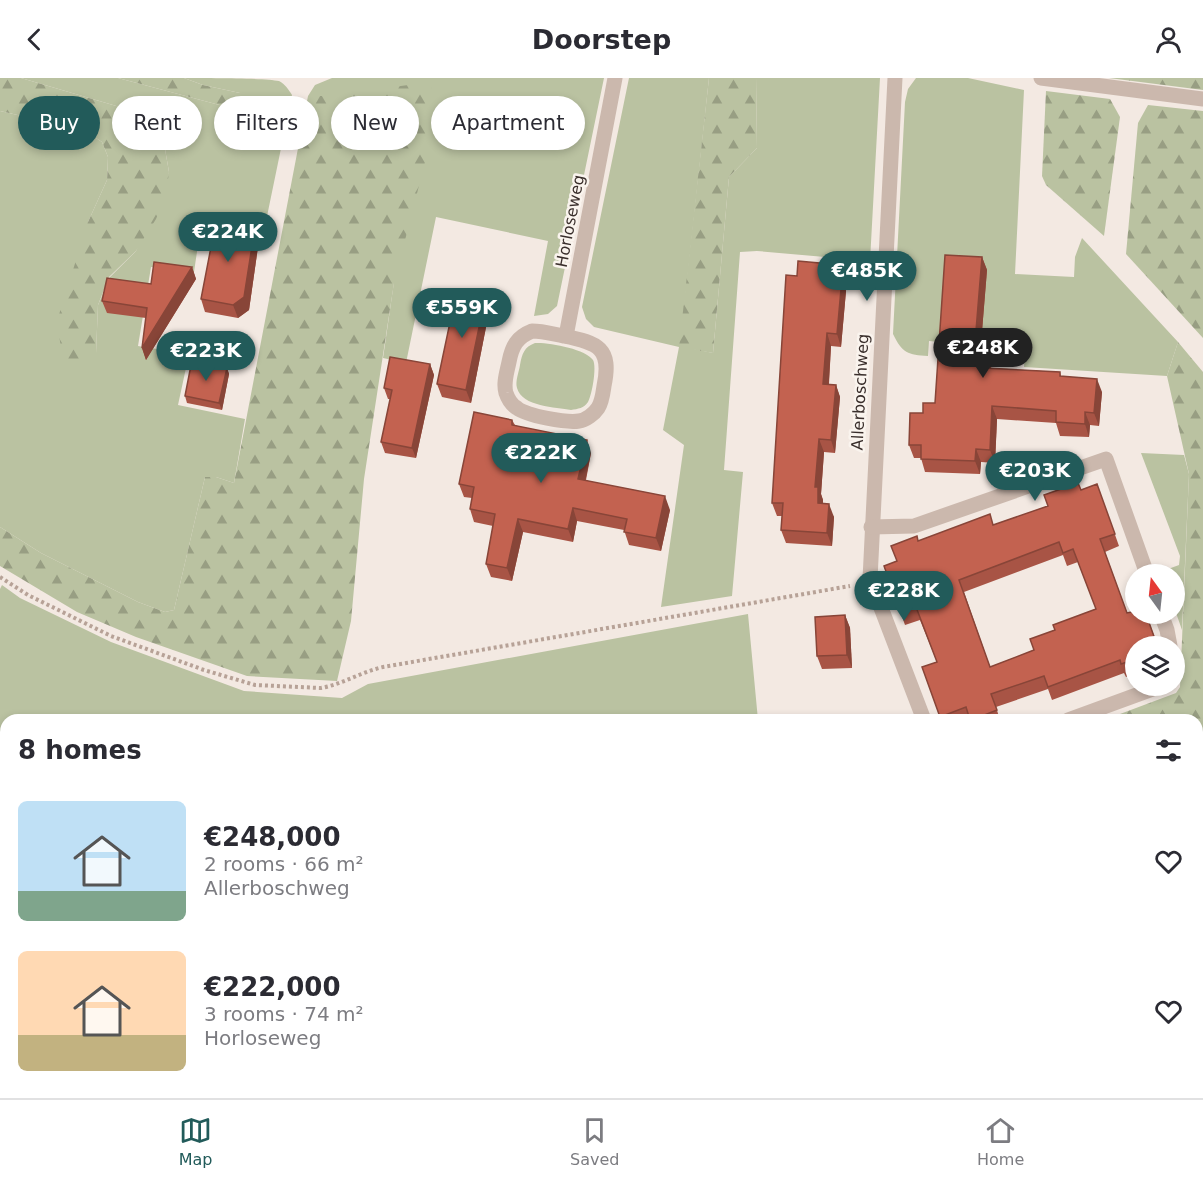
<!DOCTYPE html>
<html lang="en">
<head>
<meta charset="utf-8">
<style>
	body { margin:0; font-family:"DejaVu Sans",sans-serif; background:#f2f2f3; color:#2b2b33; height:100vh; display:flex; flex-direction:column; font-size:22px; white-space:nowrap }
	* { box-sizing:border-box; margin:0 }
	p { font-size:20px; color:#7c7c81 }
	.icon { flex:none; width:33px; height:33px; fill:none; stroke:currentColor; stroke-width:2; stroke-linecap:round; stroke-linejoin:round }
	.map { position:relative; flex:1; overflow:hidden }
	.details { position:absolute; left:0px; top:636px; width:1203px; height:384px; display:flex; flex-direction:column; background:#fff; border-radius:18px 18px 0 0; box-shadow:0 3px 9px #0003 }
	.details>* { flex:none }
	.hud { position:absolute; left:18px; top:18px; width:600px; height:54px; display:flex; gap:12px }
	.needle { width:39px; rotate:345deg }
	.controls { position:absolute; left:1125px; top:486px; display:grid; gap:12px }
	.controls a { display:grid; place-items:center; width:60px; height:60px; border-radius:50%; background:#fff; box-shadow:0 3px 9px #0003; font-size:30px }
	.price { position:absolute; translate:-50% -51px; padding:0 14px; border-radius:21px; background:#225b5a; color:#fff; font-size:20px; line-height:39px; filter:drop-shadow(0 2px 3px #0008) }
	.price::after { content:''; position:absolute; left:50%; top:36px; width:18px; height:14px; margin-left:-9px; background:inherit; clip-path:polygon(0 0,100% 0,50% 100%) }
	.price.selected { background:#222; color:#fff }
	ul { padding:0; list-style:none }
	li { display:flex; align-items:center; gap:18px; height:150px; padding:0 18px }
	li span { display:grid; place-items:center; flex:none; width:168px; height:120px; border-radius:9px; color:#555 }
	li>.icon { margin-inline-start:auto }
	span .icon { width:72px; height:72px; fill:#fffc; stroke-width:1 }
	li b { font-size:26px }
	h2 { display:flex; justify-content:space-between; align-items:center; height:72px; padding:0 18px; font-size:26px }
	.chip { padding:0 21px; border-radius:27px; background:#fff; box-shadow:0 3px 9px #0003; font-size:21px; line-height:54px }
	.chip.selected { background:#225b5a; color:#fff }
	header { display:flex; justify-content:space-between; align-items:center; height:78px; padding:0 18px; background:#fff; font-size:27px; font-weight:600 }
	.tab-bar { display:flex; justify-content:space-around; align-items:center; height:84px; border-top:2px solid #e1e1e2; background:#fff; font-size:16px; color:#7c7c81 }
	.tab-bar a { display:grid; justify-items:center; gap:3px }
	.tab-bar .selected { color:#225b5a }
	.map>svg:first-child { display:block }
	.grass { fill:#bac2a1 }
	.forest { fill:url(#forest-firs) }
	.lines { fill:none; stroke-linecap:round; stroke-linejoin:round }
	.path { stroke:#b7a297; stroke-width:4; stroke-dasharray:3 3; stroke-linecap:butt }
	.minor { stroke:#cbb8ad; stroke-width:15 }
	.wall { fill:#a85445; fill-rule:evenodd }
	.shaded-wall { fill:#884538 }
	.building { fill:#c36250; stroke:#884538; stroke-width:1.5; fill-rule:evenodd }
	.labels { text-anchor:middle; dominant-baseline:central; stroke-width:5; stroke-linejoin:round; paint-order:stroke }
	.street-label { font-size:16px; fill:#3a2f2c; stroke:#faf4ee }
</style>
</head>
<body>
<header><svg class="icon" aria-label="back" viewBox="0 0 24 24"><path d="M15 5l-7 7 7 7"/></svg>Doorstep<svg class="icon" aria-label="person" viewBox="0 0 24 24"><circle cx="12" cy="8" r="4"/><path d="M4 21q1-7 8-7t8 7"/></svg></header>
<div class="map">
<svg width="1203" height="1020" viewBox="0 0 1203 1020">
	<defs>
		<pattern id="forest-firs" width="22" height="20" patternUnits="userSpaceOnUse" patternTransform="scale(1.5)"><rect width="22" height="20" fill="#bac2a1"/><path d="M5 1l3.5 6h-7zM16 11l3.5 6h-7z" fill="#989e83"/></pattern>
	</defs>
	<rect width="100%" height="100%" fill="#f3e9e2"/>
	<g class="grass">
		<path d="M21,0H118L227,29L240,15L203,7L184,0C203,0 264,0 279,3C285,6 289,12 292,17L265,148L202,140L194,194L151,189L138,268L189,276L178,327L245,341L234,405L216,399H205L174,532L165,534L138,524L41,475L0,449V33L84,52L102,64L108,79L107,102L88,144L96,275L98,227L110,199L136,173L169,94L165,71L154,46L130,32Z"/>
		<polygon points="332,0 604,0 557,228 548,236 534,238 548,163 436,139 406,285 383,280 394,204 325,18 308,18 315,7"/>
		<polygon points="629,0 709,0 680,268 713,275 729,99 757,70 756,0 880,0 870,183 757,173 740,174 724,392 743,394 732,518 661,529 684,367 663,352 679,269 594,249 586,241 582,229"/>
		<path d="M916,0H968L1024,12L1015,196L1074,199L1075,179L1082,160L1178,264L1167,298L1024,289L1025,272L929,263L928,278C908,277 902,275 893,256L905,24L908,11Z"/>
		<path d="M535,265C548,264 586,271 593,282C597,289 592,317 588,324C584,330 578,331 571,332C556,329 522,329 517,310C515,303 519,294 520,287C522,276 524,269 535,265Z"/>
		<polygon points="1141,375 1184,377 1189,396 1182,552 1175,532 1174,496 1161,496 1160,494 1179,487 1180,478"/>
		<polygon points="2,507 20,520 111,564 244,613 342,620 368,606 748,536 758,642 6,642 6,1014 351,1014 350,1020 0,1020 0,511"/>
		<polygon points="569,1014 1105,1014 1108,1020 560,1020"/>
		<polygon points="1107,1014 1187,1014 1186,1020 1110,1020"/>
	</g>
	<g class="forest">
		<path d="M0,0H21L130,32L154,46L165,71L169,94L166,117L156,141L136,173L109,199L98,227L96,275C86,282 79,285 67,283L61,270L57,243L88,144L107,102L108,79L102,64L84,52L0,33Z"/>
		<polygon points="118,0 184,0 203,7 240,15 242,22 227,29"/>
		<polygon points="709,0 756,0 757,70 729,99 713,275 679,269"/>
		<polygon points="1109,0 1203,0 1203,12"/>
		<polygon points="431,4 432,57 394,205 364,401 351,543 337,603 247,598 136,559 77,534 0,488 0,449 41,475 138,524 165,534 174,532 205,399 216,399 234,405 308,18 325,18"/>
		<polygon points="1046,13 1110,21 1120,39 1104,158 1046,107 1042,98"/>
		<polygon points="1148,27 1203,33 1203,260 1126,176 1138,45"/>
		<polygon points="1178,264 1203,294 1203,881 1197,879 1197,642 1104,642 1176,615 1180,609 1189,396 1167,298"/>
	</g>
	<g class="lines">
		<path class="path" d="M0,499L28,517L111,558L204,592L255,607L321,610C343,606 361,594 383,589L850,508"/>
		<g class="minor">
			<polyline points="895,0 870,501 924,642"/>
			<polyline points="1041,0 1203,21"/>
			<path d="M532,253C543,253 553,256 564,258C598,265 612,270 604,308C603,315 602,324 598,330C594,336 586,342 579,343C567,345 527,338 517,330C512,327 508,321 506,315C503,305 507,294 509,284C512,268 517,259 532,253Z"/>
			<polyline points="566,258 615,0"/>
			<polyline points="871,449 914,448 1106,381 1147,496"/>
			<polyline points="1161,536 1167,552 1170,568"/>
			<polyline points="1068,642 1161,608"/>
		</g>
	</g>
	<g class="wall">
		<polygon points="255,149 259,162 249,232 238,240 205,234 201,221"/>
		<polygon points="982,179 987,192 981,265 987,266 992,279 991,290 1060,294 1061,298 1102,314 1099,348 1090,347 1089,359 1060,358 1056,345 997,341 995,385 981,384 980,396 925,394 921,380 914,380 909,367 923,335 935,325"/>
		<polygon points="830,186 835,200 842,200 846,213 841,269 831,268 829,306 836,307 840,319 835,375 824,374 821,416 823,422 823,425 834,439 832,468 786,465 781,452 782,438 777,438 772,425 797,198"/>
		<polygon points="192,189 196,201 146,282 142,270 146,240 107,235 102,223 151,206"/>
		<polygon points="490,229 471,325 442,319 437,306"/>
		<polygon points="430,286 434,297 416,380 385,375 381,364 390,321 388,321 384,310"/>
		<polygon points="227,290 229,296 222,332 187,325 185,318"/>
		<polygon points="512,342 515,347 591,375 586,402 670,432 661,473 629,467 624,452 577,443 573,464 523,454 512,503 491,499 486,486 493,448 474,444 470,431 472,420 464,419 459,406"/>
		<path d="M1097,406L1119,468L1105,474L1127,535L1146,536L1158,568H1136V595L1126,599L1124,595L1052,622L1048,611L996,629L1000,642H941L922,589L937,584L920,542L905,547L884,488L897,483L918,463L993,447L1048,428L1081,412ZM1063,477L1067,488L1078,484L1096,531L1034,572L990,589L964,514Z"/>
		<polygon points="845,537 850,550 852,590 822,591 817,578"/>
		<polygon points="373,1014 439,1014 438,1020 375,1020"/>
	</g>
	<g class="shaded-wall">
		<polygon points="255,149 259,162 249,232 238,240 233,227"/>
		<polygon points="982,179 987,192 980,278 975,265"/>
		<polygon points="830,186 835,199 834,213 829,200"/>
		<polygon points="192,189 196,201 146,282 142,270"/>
		<polygon points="842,200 846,213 841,269 837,256"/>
		<polygon points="486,216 490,229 471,325 466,312"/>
		<polygon points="827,255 831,268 828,318 823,306"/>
		<polygon points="987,266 992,279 990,303 985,290"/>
		<polygon points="430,286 434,297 416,380 412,370"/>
		<polygon points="227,290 229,296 222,332 219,325"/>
		<polygon points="1097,301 1102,314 1099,348 1094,335"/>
		<polygon points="836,307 840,319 835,375 831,362"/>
		<polygon points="992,328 997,341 995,385 990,372"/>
		<polygon points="1085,334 1090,347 1089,359 1085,346"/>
		<polygon points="819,361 824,374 821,416 823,422 822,438 818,425 815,409"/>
		<polygon points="587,362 591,375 583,414 578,401"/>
		<polygon points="976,371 981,384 980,396 975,383"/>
		<polygon points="665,418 670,432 661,473 656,460"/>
		<polygon points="829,426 834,439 832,468 827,455"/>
		<polygon points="573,430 577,443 573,464 568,451"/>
		<polygon points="518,441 523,454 512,503 507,490"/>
		<polygon points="845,537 850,550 852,590 847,577"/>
		<polygon points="431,1014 439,1014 438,1020 430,1020"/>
	</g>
	<g class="building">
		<polygon points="216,143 255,149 244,219 233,227 201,221"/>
		<polygon points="945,177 982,179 975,265 987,266 985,290 1060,294 1060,298 1097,301 1094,335 1085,334 1085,346 1056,344 1056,333 992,328 990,372 976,371 975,383 921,381 921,367 909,367 910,335 923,335 923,325 935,325"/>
		<polygon points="798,183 830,186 829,200 842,200 837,256 827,255 823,306 836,307 831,362 819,361 815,409 818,409 818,425 829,426 827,455 781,452 783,425 772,425 786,197 797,198"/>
		<polygon points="154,184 192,189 142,270 147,230 102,223 107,200 151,206"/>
		<polygon points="457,211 486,216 466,312 437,306"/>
		<polygon points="390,279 430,286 412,370 381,364 392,312 384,310"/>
		<polygon points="192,282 227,290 219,325 185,318"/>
		<polygon points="474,334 512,342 512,347 587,362 578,401 665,418 656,460 624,454 627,441 573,430 568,451 518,441 507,490 486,486 495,436 470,431 474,409 459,406"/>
		<path d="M1078,405L1081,412L1097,406L1115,456L1100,461L1127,535L1136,533V536H1146L1157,567L1142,566L1143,568H1136V581L1121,586L1120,582L1048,609L1044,598L991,616L997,632L972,642H970L966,629L940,639L922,589L937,584L916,529L901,535L884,488L897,483L891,468L917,458L918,463L990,436L993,447L1048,428L1044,417ZM1059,464L1063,475L1073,471L1096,531L1053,547L1055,552L1030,561L1034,572L990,589L959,502Z"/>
		<polygon points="845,537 847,577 817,578 815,539"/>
		<polygon points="385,1014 431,1014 430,1020 408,1020"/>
	</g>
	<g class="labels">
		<g class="street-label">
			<text transform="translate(570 143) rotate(-79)">Horloseweg</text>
			<text transform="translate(860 314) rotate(-87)">Allerboschweg</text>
		</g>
	</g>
</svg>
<div class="controls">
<a><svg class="needle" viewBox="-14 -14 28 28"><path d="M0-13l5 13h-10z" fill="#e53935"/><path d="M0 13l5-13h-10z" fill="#7c7c81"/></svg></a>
<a><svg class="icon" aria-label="layers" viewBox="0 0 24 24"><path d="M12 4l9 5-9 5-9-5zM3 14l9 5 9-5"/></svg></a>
</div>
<b class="price" style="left:228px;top:185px">€224K</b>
<b class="price" style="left:867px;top:224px">€485K</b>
<b class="price" style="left:462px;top:261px">€559K</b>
<b class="price selected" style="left:983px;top:301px">€248K</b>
<b class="price" style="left:206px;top:304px">€223K</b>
<b class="price" style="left:541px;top:406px">€222K</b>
<b class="price" style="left:1035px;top:424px">€203K</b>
<b class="price" style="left:904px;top:544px">€228K</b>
<div class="hud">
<a class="chip selected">Buy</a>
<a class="chip">Rent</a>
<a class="chip">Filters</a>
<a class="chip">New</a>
<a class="chip">Apartment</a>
</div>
<section class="details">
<h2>8 homes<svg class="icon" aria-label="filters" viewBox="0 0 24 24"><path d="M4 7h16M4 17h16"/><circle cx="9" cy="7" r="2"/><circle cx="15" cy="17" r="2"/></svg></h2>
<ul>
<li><span style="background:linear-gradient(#bfe0f5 75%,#7fa58c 0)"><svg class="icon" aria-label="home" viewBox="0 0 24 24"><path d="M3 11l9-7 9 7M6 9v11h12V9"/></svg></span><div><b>€248,000</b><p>2 rooms · 66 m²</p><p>Allerboschweg</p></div><svg class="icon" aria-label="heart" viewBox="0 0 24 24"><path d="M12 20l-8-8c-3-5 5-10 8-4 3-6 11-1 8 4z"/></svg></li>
<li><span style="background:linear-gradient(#ffd9b3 70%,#c2b280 0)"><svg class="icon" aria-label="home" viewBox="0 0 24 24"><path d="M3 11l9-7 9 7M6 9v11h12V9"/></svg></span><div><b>€222,000</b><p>3 rooms · 74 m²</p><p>Horloseweg</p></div><svg class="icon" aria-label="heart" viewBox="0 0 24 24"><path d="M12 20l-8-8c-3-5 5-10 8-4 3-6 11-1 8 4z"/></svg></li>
</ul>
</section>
</div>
<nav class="tab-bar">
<a class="selected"><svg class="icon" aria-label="map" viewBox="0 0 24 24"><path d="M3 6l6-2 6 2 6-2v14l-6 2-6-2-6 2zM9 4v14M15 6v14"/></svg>Map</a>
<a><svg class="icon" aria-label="saved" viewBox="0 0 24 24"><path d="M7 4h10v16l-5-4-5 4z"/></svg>Saved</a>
<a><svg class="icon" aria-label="home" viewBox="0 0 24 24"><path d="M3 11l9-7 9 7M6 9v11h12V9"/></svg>Home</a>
</nav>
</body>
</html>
